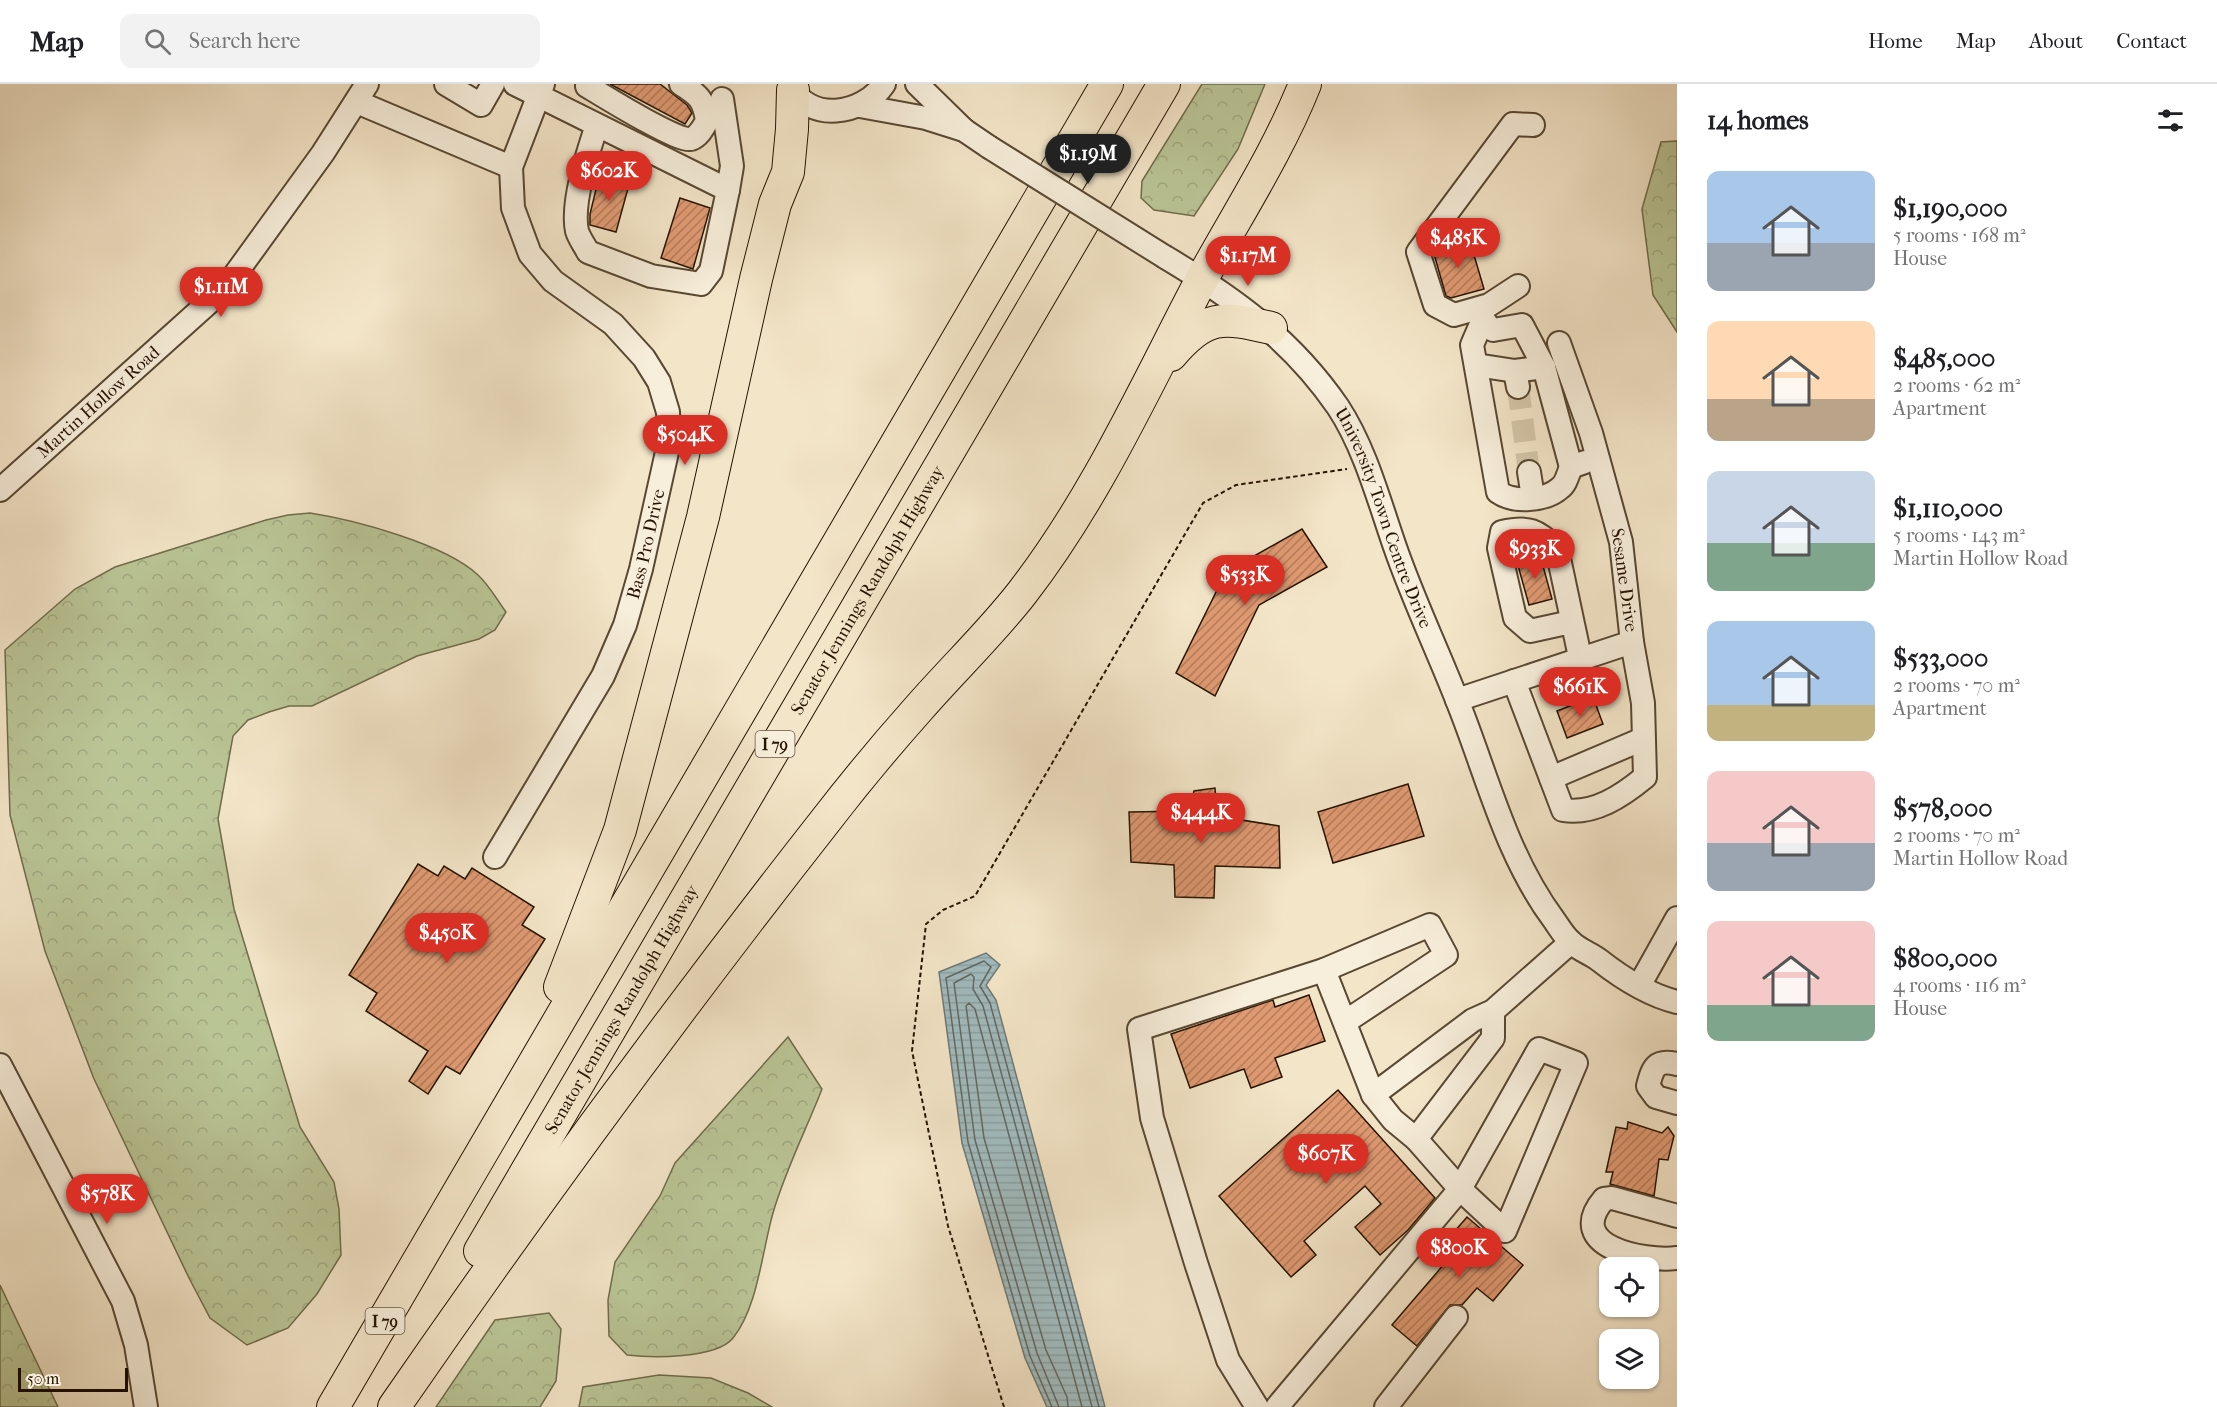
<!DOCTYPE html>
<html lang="en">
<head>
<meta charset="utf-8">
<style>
	body { margin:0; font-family:"IM FELL French Canon",serif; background:#f2f2f2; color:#202124; height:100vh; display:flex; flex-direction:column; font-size:22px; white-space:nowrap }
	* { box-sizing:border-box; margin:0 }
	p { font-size:20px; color:#757577 }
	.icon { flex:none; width:33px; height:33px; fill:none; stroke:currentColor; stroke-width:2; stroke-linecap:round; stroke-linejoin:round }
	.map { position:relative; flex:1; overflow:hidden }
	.side { display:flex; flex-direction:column; background:#fff; width:540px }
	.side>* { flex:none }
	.controls { position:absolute; left:1599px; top:1173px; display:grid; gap:12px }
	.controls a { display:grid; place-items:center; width:60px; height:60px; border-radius:12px; background:#fff; box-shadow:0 2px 4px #0004; font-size:30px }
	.scale { position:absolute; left:18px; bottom:15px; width:110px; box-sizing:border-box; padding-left:6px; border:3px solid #251300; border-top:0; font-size:16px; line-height:21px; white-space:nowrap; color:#251300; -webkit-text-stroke:4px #f7eedb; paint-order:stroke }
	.price { position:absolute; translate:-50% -51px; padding:0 14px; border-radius:21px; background:#d93025; color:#fff; font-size:20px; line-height:39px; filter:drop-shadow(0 2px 3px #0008) }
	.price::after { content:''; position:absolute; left:50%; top:36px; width:18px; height:14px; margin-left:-9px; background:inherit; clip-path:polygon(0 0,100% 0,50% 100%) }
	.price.selected { background:#222; color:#fff }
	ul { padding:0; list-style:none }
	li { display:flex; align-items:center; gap:18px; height:150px; padding:0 30px }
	li span { display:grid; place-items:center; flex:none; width:168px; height:120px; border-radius:12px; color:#555 }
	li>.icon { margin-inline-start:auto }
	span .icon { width:72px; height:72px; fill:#fffc; stroke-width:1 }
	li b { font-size:26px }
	h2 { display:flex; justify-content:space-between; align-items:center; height:72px; padding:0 30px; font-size:26px }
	header { display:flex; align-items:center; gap:36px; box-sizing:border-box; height:84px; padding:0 30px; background:#fff; border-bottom:2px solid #e0e0e0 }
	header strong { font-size:28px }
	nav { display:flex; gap:33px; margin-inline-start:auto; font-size:21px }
	.search { width:420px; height:54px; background:#f2f2f2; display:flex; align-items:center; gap:15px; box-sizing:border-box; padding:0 21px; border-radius:12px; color:#757577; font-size:22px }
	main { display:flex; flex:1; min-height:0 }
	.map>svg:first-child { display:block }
	.forest { fill:url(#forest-crowns); stroke:#706c4b; stroke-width:1.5 }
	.water { fill:url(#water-rules); stroke:#6f7873; stroke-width:1.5 }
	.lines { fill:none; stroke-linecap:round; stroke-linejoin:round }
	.shore { stroke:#636860; stroke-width:1.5 }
	.building { fill:url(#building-hatch); stroke:#251300; stroke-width:1.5 }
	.minor-tunnel { stroke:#d4c6aa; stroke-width:22; stroke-dasharray:22 11; stroke-linecap:butt }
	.minor-casing { stroke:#584832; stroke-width:26 }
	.highway-casing { stroke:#251300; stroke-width:34 }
	.path { stroke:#251300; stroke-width:2; stroke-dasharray:4.5 3; stroke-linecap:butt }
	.minor { stroke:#f7eedb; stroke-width:22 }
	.highway { stroke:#f3e5c8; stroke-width:32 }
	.minor-bridge-casing { stroke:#584832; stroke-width:26; stroke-linecap:butt }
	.minor-bridge { stroke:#f7eedb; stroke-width:22 }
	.labels { text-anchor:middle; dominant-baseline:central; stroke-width:4.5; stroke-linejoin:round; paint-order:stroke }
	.shield { fill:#f7eedb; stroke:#645542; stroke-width:1.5 }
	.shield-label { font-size:16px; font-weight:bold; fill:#251300 }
	.street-label { font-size:18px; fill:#251300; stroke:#f7eedb }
</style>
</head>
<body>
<header>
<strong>Map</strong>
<div class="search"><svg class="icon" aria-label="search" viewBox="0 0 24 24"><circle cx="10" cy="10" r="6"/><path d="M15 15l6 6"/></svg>Search here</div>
<nav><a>Home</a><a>Map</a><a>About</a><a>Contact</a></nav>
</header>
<main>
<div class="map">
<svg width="1677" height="1323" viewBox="0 0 1677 1323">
	<defs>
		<pattern id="forest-crowns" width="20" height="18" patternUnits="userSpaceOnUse" patternTransform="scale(1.5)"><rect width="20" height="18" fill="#bac596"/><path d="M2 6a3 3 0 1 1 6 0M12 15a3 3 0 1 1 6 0" fill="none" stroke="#a0a880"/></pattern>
		<pattern id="water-rules" width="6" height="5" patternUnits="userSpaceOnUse" patternTransform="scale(1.5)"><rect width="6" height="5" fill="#a1bcc0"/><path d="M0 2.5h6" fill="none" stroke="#8aa1a3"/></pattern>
		<pattern id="building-hatch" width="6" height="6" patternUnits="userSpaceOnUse" patternTransform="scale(1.5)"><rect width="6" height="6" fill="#e09a72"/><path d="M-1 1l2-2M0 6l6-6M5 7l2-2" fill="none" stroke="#b57c5b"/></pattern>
	</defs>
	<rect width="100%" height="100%" fill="#f3e5c8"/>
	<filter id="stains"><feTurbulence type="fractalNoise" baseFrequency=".00333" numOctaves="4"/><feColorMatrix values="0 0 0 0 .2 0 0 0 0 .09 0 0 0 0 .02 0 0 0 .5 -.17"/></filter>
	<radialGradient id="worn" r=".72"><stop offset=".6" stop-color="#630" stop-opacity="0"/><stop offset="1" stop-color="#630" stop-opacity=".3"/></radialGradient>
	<g class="forest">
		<polygon points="1202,0 1265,0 1238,65 1194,132 1154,126 1141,114 1142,97"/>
		<polygon points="1677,57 1677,248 1653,211 1642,125 1661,58"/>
		<path d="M310,429C355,436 445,460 478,491C489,501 497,516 506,528L495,546L479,555L417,572L312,622H289L269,628L248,636L233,652L218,735L234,825L300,1043L334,1098L339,1125L341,1171L317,1210L288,1244L247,1261L210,1234L189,1194L94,995L45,867L10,731L5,566L75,505L115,483L266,436L288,431Z"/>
		<path d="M788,953L822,1005C806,1046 785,1087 773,1129C762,1167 758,1223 733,1254C716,1275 651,1274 627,1271L609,1252L608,1216L615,1178L660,1112L675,1079Z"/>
		<polygon points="0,1201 58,1323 0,1323"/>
		<polygon points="549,1229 561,1245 556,1297 540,1323 436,1323 495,1236"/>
		<polygon points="659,1291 711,1294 748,1309 772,1323 579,1323 583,1303"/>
	</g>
	<polygon class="water" points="986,869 1000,881 986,901 996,916 1105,1323 1047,1323 1025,1274 962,1059 939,888"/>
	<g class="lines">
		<g class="shore">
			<polyline points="1052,1323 1030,1272 968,1058 946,894 984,877 991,883 980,902 990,919 1099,1323"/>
			<polyline points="1059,1323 1037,1269 975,1056 954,899 971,890 974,893 973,905 983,922 1092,1323"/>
			<polyline points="1068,1323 1067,1313 1046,1266 984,1054 966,922 969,919 975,925 1082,1323"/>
		</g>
	</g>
	<g class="building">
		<polygon points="610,0 660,0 687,21 692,29 685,40"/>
		<polygon points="600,89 630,97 616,148 590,141 590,130"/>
		<polygon points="680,114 710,124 693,185 661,174"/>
		<polygon points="1469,154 1484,205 1451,214 1446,212 1434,170 1439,162"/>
		<polygon points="1302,445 1327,483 1259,521 1215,612 1176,589 1226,488"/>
		<polygon points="1540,471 1552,515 1529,521 1517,478"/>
		<polygon points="1593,613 1603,640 1567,654 1557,627"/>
		<polygon points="1408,700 1424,752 1333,779 1318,728"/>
		<polygon points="1215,704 1217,732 1279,742 1280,784 1215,782 1214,814 1175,813 1174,781 1131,778 1129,728 1189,727 1194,707"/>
		<polygon points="418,780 438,792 444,782 465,795 472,784 534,823 522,841 545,855 460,990 446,982 428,1010 409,997 428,967 366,927 377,909 349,891"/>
		<polygon points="1309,911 1325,957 1275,974 1282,993 1251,1004 1244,985 1190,1004 1171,950 1273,916 1275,923"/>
		<polygon points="1338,1006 1435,1114 1408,1146 1380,1171 1355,1143 1381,1120 1365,1102 1304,1157 1316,1171 1291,1193 1219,1112"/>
		<polygon points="1628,1038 1662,1049 1668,1043 1674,1052 1668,1076 1659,1075 1654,1112 1610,1100 1613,1088 1606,1088 1616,1043 1627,1045"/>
		<polygon points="1467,1133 1523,1181 1493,1217 1477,1204 1462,1221 1450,1221 1417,1262 1392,1241 1451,1172 1441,1163"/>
	</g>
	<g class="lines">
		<polyline class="minor-tunnel" points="1518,303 1529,388"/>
		<g class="minor-casing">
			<g id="minor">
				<polyline points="446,0 481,21 493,0"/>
				<path d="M515,0L728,106L711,187L701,200L651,192L588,168C585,162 579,154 577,147C571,119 588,68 597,41"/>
				<path d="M790,0C808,40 863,31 884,0"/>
				<polyline points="917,0 964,46 989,63"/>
				<path d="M587,2C602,11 679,59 691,55C699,52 703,44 707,37C704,16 699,11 681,0"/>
				<polyline points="722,15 732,82 728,106"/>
				<polyline points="357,18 511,83"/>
				<polyline points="860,22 926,34 964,46"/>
				<path id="s1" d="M1165,173C1234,214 1292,256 1338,323C1365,364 1379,417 1395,463C1413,515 1437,565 1457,616C1487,690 1505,770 1554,836C1559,843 1564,852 1571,858C1579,866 1590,869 1599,876C1622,894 1648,911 1677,918"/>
				<polyline points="1518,202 1489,221 1454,231 1435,221 1418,168 1513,40 1533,41"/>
				<path d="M1486,239L1481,240L1472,261L1498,408C1513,419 1546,417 1560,404C1566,400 1568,390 1571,383"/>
				<polyline points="1493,246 1522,241 1544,283 1571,383 1585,378"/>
				<polyline points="1476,281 1515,287"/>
				<polyline points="1518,303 1515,287 1544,283"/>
				<polyline points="1529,388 1533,413"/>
				<path id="s2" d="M0,406L226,203L323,69L367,0"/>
				<path d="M1571,538L1530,547L1515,534L1499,464L1502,448C1529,442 1537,446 1557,465L1580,573"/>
				<path d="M1514,597L1563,726C1594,731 1622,712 1645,693L1643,619L1632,558"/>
				<polyline points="1457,616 1632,558 1621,458 1591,349 1559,259"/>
				<polyline points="1551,694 1643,655"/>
				<path id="s3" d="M495,773L603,592L625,541L641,485L669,359L668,328L659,298L644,274L613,240L553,197L530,170L513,124L511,83L543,0"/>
				<polyline points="1639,902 1677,834"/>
				<polyline points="1493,927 1493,954 1416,1055 1393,1036 1373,1011 1473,936 1493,927 1571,858"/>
				<polyline points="1345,938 1446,871 1430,841 1324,886 1373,1011"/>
				<path d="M1677,980C1656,975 1653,983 1648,1002L1656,1013L1677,1019"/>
				<polyline points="0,981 123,1217 136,1261 146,1323"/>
				<path d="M1677,1132L1612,1114L1604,1115C1563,1163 1644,1178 1677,1174"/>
				<polyline points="1257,1323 1228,1276 1196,1179 1152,1034 1139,945 1324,886"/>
				<polyline points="1277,1323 1460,1105 1539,965 1576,979 1505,1147 1460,1105 1416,1055"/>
				<polyline points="1386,1323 1456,1233"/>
			</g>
		</g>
		<g class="highway-casing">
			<g id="highway">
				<path d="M1171,271C1205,231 1222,232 1271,244"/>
				<polyline points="560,903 620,746 703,433 756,195 775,120 788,88 792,45 793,6"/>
				<path id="s4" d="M480,1167L1164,0"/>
				<polyline points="333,1323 1107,0"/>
				<path d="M394,1323C532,1123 676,927 826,736C856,697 887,660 919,624C953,585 990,550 1022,509C1097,412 1146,301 1203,193C1238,129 1278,68 1305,0"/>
			</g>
		</g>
		<polyline class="path" points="1004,1323 948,1142 912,967 926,840 943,826 975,812 1203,419 1236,401 1347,385"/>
		<use href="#minor" class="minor"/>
		<use href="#highway" class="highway"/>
		<g class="minor-bridge-casing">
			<polyline id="minor-bridge" points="989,63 1165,173"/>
		</g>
		<use href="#minor-bridge" class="minor-bridge"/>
	</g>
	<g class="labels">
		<g class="shield">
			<rect x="755.5" y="647" width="39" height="26" rx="4.5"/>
			<rect x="365.5" y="1224" width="39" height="26" rx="4.5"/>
		</g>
		<g class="shield-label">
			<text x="775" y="660">I 79</text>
			<text x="385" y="1237">I 79</text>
		</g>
		<g class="street-label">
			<text stroke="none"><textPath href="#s2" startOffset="132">Martin Hollow Road</textPath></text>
			<text stroke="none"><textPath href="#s1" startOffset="351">University Town Centre Drive</textPath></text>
			<text stroke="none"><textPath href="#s3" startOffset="350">Bass Pro Drive</textPath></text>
			<text transform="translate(1624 496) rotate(82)">Sesame Drive</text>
			<text stroke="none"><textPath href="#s4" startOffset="766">Senator Jennings Randolph Highway</textPath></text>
			<text stroke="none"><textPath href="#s4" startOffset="280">Senator Jennings Randolph Highway</textPath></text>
		</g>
	</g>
	<rect width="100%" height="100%" filter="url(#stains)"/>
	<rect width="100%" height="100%" fill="url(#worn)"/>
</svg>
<div class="controls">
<a><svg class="icon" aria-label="locate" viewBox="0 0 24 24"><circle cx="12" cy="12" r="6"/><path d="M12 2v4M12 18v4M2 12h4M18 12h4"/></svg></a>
<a><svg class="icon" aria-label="layers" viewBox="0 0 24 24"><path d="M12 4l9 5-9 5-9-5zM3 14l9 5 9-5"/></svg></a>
</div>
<div class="scale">50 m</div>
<b class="price selected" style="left:1088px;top:101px">$1.19M</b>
<b class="price" style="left:609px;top:118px">$602K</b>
<b class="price" style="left:1458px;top:185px">$485K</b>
<b class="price" style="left:1248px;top:203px">$1.17M</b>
<b class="price" style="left:221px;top:234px">$1.11M</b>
<b class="price" style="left:685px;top:382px">$504K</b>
<b class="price" style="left:1535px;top:496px">$933K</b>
<b class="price" style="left:1245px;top:522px">$533K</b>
<b class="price" style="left:1580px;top:634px">$661K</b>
<b class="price" style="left:1201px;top:760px">$444K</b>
<b class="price" style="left:447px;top:880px">$450K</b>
<b class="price" style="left:1326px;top:1101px">$607K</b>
<b class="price" style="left:107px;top:1141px">$578K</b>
<b class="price" style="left:1459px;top:1195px">$800K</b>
</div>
<section class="side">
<h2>14 homes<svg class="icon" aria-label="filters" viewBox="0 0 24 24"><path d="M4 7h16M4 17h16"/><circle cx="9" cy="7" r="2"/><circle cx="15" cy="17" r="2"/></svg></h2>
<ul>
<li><span style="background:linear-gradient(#a9c7e8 60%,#9aa5b1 0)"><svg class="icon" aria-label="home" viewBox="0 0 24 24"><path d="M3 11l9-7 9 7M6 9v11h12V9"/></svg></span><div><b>$1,190,000</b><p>5 rooms · 168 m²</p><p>House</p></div></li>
<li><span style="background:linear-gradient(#ffd9b3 65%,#b9a48a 0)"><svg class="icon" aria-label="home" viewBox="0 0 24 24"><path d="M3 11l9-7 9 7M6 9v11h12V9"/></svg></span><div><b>$485,000</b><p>2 rooms · 62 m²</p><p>Apartment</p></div></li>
<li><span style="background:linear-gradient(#c9d6e8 60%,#7fa58c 0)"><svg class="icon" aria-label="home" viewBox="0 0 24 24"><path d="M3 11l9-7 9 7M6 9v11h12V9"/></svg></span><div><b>$1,110,000</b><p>5 rooms · 143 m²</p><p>Martin Hollow Road</p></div></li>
<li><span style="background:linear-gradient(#a9c7e8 70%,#c2b280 0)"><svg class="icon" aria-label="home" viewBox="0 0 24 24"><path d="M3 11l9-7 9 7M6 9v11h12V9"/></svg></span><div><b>$533,000</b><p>2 rooms · 70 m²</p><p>Apartment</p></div></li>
<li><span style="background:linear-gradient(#f6c9c9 60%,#9aa5b1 0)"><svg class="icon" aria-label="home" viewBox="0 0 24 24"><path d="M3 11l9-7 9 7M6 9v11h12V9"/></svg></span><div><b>$578,000</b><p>2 rooms · 70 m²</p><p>Martin Hollow Road</p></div></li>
<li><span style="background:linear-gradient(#f6c9c9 70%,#7fa58c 0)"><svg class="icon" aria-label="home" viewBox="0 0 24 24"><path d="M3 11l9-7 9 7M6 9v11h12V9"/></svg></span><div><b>$800,000</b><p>4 rooms · 116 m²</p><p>House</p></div></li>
</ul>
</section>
</main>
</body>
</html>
